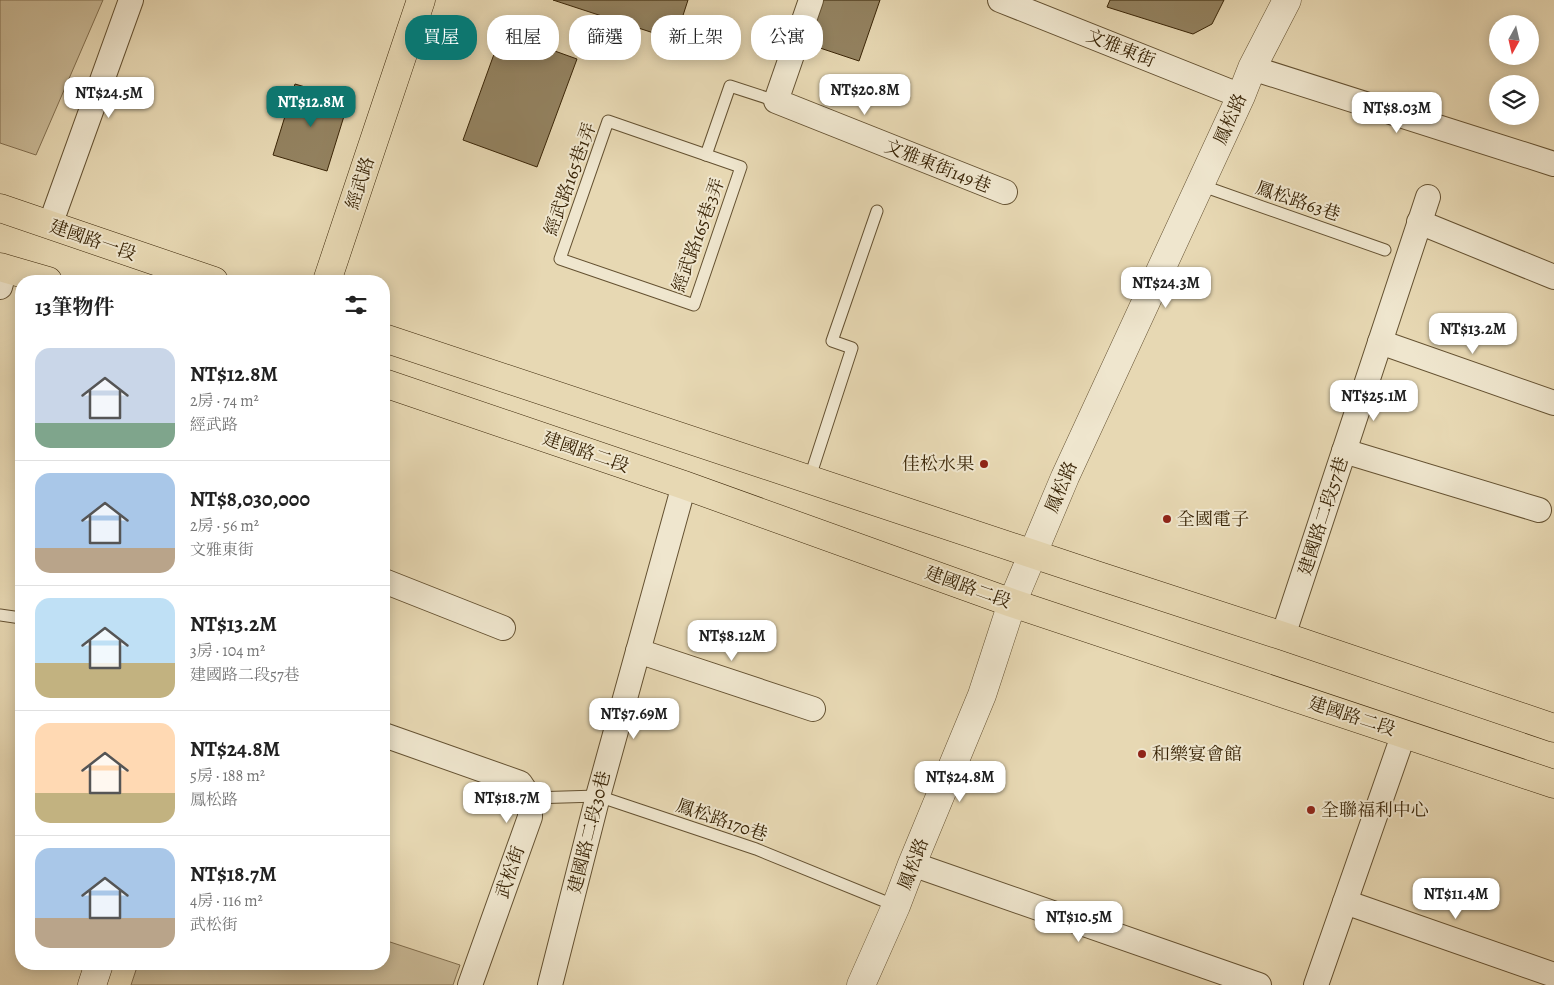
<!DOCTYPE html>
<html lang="zh-TW">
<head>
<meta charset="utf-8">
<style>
	body { margin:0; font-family:Alegreya,"Noto Serif TC",serif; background:#f2f2f2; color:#222; height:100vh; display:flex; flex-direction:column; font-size:19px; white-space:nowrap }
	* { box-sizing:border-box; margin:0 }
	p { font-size:16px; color:#767676 }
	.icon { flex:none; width:28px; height:28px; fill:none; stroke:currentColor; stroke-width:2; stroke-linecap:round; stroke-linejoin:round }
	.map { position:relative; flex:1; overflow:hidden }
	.drawer { position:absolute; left:15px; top:275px; width:375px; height:695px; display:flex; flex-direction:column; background:#fff; border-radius:20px; box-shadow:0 2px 12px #0003 }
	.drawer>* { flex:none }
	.top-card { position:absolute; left:405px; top:15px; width:475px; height:45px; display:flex; gap:10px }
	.needle { width:32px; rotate:188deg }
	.fabs { position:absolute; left:1489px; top:15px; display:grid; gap:10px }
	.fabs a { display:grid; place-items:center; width:50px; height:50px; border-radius:50%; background:#fff; box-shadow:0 2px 12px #0003; font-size:25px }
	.price { position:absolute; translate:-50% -42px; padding:0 11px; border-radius:10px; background:#fff; color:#222; font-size:16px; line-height:32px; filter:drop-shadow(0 1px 2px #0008) }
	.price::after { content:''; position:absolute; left:50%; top:30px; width:15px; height:11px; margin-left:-8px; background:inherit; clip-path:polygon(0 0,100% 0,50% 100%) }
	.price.active { background:#0f766e; color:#fff }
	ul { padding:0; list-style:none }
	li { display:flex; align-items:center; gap:15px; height:125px; padding:0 20px }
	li+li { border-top:1px solid #e0e0e0 }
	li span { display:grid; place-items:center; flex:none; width:140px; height:100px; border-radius:15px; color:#555 }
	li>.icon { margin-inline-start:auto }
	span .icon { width:60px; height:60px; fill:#fffc; stroke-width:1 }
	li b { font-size:21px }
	h2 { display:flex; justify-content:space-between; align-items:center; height:60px; padding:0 20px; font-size:21px }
	.chip { padding:0 18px; border-radius:20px; background:#fff; box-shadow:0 2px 12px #0003; font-size:18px; line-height:45px }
	.chip.active { background:#0f766e; color:#fff }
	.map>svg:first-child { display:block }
	.green { fill:#c9b996; stroke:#816e4e }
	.building { fill:#938260; stroke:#392406 }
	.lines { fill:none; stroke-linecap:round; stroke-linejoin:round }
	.service-casing { stroke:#645131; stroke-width:13 }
	.minor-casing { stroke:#645131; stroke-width:26 }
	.tertiary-casing { stroke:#645131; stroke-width:29 }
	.secondary-casing { stroke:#392406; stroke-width:29 }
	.primary-casing { stroke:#392406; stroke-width:29 }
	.service { stroke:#efe6ce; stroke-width:11 }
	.minor { stroke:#efe6ce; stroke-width:24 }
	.tertiary { stroke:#efe6ce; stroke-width:28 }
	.secondary { stroke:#efe6ce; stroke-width:28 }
	.primary { stroke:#e7d8b3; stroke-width:28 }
	.poi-dot { fill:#8f2418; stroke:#efe6ce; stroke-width:2 }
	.labels { text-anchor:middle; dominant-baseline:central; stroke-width:4; stroke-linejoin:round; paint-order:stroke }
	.street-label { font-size:18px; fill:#392406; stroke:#efe6ce }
	.poi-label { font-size:18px; fill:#392406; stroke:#efe6ce; text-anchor:start }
</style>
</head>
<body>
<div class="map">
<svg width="1554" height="985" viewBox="0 0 1554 985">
	<rect width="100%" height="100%" fill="#e7d8b3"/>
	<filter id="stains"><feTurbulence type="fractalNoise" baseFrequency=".004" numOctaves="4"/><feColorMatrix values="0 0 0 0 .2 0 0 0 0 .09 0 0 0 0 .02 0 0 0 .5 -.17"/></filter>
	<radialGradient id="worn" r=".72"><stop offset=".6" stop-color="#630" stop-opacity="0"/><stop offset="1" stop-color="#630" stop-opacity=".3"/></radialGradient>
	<g class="green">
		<polygon points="0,0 103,0 36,155 0,143"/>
		<polygon points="384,940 460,965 453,985 131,985 138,964 384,964"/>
	</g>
	<g class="building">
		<polygon points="553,0 688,0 675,40"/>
		<polygon points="806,0 880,0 859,61 793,39"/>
		<polygon points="1110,0 1224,0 1212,24 1193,34 1107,7"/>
		<polygon points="502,32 577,59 537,167 463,140"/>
		<polygon points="295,84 349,100 327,171 273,155"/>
	</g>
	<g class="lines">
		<g class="service-casing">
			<g id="service">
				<polygon points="608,121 741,167 694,305 560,259"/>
				<polyline points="706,155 730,86 776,101"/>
				<polyline points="1200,185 1385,250"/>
				<polyline points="809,480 852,348 832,341 877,211"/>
				<polyline points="0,615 21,618"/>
				<polyline points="530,798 598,796 756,849 896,906"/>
			</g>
		</g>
		<g class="minor-casing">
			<g id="minor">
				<polyline points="811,0 776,101 1005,192"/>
				<polyline points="1000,0 1241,96"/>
				<polyline points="1252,68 1554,164"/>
				<polyline points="1419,222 1554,277"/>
				<polyline points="50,225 131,0"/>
				<polyline points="0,287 5,269"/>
				<polyline points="1380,342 1554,403"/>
				<polyline points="1344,451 1539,510"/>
				<polyline points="384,581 503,628"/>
				<polyline points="1283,636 1428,197"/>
				<polyline points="638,651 813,709"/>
				<polyline points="384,735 520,783 530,798 530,817 470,985"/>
				<polyline points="912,864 1259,985"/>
				<polyline points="1345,902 1554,975"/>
				<polyline points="550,985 598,796 684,485"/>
				<polyline points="1316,985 1404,733"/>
			</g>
		</g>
		<g class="tertiary-casing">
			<polyline id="tertiary" points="861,985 896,906 912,864 982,695 1012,603 1065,477 1241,96 1252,68 1287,0"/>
		</g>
		<g class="secondary-casing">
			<polyline id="secondary" points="92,985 99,964"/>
		</g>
		<g class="primary-casing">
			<g id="primary">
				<polyline points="0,208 214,281"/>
				<polyline points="0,267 48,281"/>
				<polyline points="327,281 421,0"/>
				<polyline points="384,338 1096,575 1283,636 1554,728"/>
				<polyline points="384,383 684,485 1012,603 1554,784"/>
			</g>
		</g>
		<use href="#service" class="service"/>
		<use href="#minor" class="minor"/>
		<use href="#tertiary" class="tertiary"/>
		<use href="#secondary" class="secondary"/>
		<use href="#primary" class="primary"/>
	</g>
	<g class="poi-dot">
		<circle cx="984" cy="464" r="5"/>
		<circle cx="1167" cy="519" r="5"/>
		<circle cx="1142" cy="754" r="5"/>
		<circle cx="1311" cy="810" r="5"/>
	</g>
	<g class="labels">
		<g class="street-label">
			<text transform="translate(1121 48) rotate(22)">文雅東街</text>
			<text transform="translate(1230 119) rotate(-66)">鳳松路</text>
			<text transform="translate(938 166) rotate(22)">文雅東街149巷</text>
			<text transform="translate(570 179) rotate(-70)">經武路165巷1弄</text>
			<text transform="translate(360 183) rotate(-72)">經武路</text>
			<text transform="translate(1298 201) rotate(19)">鳳松路63巷</text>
			<text transform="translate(698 235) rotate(-70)">經武路165巷3弄</text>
			<text transform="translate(93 240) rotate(19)">建國路一段</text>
			<text transform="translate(586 452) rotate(19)">建國路二段</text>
			<text transform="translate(1061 487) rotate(-67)">鳳松路</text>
			<text transform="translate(1323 516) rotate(-72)">建國路二段57巷</text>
			<text transform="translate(968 587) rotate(20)">建國路二段</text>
			<text transform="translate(1352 716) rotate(18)">建國路二段</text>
			<text transform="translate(722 820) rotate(19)">鳳松路170巷</text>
			<text transform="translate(589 832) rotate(-76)">建國路二段30巷</text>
			<text transform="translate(913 864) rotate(-69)">鳳松路</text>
			<text transform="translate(510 872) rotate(-71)">武松街</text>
		</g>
		<g class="poi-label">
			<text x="974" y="464" text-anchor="end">佳松水果</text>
			<text x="1177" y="519">全國電子</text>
			<text x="1152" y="754">和樂宴會館</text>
			<text x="1321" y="810">全聯福利中心</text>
		</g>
	</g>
	<rect width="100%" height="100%" filter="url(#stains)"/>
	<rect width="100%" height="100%" fill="url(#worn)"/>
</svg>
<div class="fabs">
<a><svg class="needle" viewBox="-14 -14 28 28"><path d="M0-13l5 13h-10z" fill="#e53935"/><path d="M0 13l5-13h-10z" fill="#767676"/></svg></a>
<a><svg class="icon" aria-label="layers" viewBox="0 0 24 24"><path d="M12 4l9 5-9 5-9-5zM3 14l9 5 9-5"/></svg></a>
</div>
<b class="price" style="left:865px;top:116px">NT$20.8M</b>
<b class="price" style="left:109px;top:119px">NT$24.5M</b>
<b class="price active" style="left:311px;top:128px">NT$12.8M</b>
<b class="price" style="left:1397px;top:134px">NT$8.03M</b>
<b class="price" style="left:1166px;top:309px">NT$24.3M</b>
<b class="price" style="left:1473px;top:355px">NT$13.2M</b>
<b class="price" style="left:1374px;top:422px">NT$25.1M</b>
<b class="price" style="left:732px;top:662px">NT$8.12M</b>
<b class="price" style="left:634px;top:740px">NT$7.69M</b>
<b class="price" style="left:960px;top:803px">NT$24.8M</b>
<b class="price" style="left:507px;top:824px">NT$18.7M</b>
<b class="price" style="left:1456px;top:920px">NT$11.4M</b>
<b class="price" style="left:1079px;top:943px">NT$10.5M</b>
<div class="top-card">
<a class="chip active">買屋</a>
<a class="chip">租屋</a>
<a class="chip">篩選</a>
<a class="chip">新上架</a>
<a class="chip">公寓</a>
</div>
<section class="drawer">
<h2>13筆物件<svg class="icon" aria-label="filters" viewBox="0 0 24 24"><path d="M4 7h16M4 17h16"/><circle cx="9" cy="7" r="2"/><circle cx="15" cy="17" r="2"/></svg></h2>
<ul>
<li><span style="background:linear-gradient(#c9d6e8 75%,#7fa58c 0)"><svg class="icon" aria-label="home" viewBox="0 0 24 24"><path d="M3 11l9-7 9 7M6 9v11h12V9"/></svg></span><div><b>NT$12.8M</b><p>2房 · 74 m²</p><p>經武路</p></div></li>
<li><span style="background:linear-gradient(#a9c7e8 75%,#b9a48a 0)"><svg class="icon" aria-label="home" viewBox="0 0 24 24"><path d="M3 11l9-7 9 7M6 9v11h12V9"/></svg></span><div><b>NT$8,030,000</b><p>2房 · 56 m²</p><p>文雅東街</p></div></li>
<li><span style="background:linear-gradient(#bfe0f5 65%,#c2b280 0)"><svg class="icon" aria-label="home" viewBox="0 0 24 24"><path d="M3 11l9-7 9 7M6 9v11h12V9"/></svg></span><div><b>NT$13.2M</b><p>3房 · 104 m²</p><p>建國路二段57巷</p></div></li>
<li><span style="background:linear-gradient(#ffd9b3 70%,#c2b280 0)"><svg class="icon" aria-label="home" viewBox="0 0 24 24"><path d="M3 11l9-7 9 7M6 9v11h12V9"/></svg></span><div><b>NT$24.8M</b><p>5房 · 188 m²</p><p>鳳松路</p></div></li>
<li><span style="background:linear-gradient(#a9c7e8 70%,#b9a48a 0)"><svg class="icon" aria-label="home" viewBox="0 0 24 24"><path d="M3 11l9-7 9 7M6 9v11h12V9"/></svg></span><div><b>NT$18.7M</b><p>4房 · 116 m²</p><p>武松街</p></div></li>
</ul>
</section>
</div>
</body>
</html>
